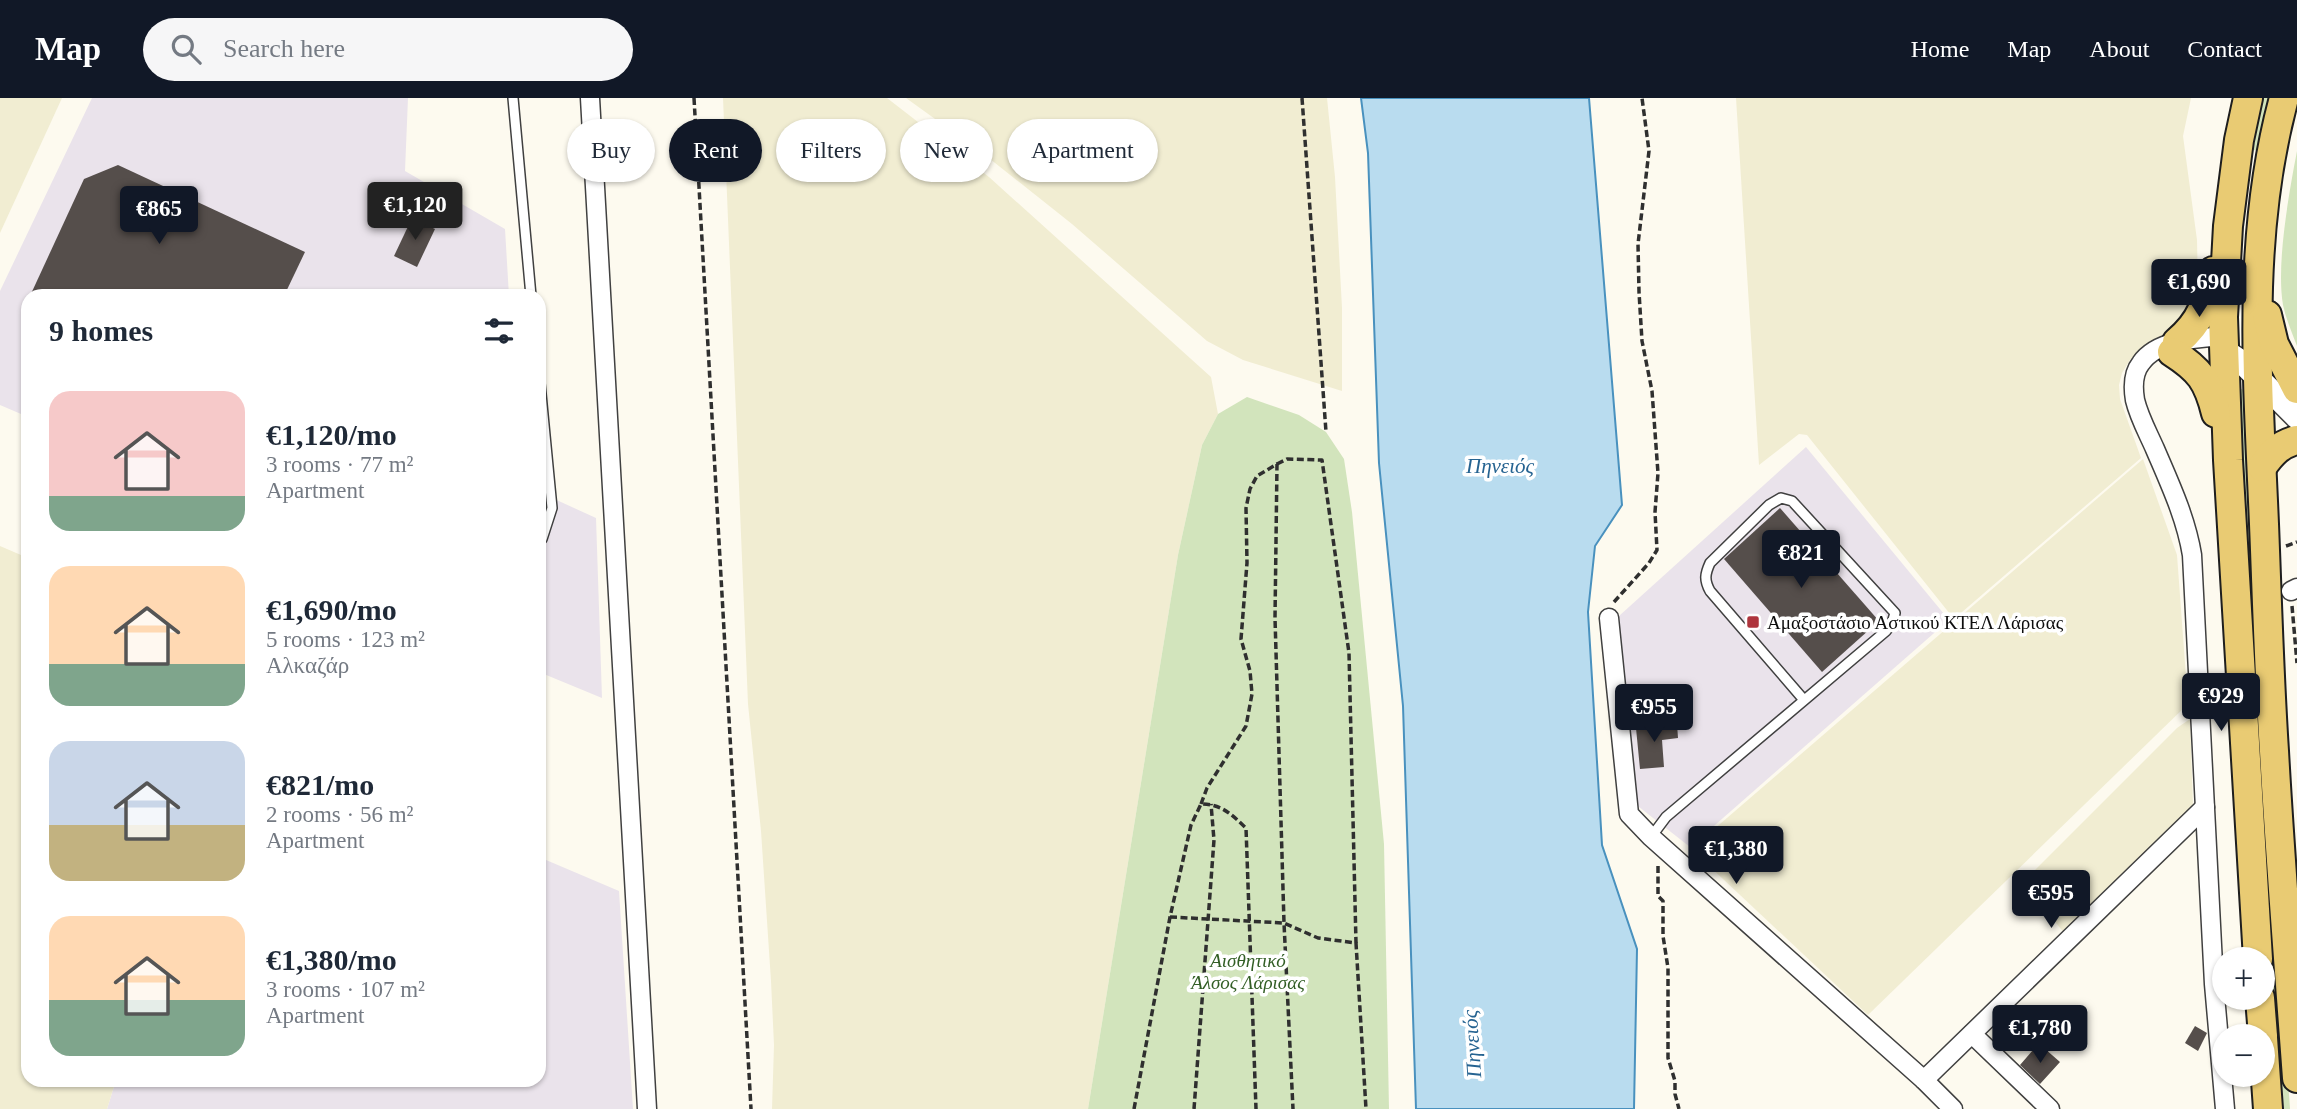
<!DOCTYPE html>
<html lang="en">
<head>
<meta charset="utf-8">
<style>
	body { margin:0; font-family:"Times New Roman",serif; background:#f6f6f7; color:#1f2937; height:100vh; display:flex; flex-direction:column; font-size:26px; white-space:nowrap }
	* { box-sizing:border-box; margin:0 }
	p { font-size:23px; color:#747a83 }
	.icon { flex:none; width:38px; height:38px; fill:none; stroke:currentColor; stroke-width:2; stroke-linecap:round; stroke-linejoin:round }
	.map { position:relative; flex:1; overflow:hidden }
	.panel { position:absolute; left:21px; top:191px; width:525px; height:798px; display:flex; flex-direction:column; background:#fff; border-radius:21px; box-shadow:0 2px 5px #0004 }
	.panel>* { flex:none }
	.hud { position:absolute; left:567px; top:21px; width:665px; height:63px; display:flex; gap:14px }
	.buttons { position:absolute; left:2212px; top:849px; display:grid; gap:14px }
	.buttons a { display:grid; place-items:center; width:63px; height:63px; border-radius:50%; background:#fff; box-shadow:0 2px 5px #0004; font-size:35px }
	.price { position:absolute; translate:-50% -60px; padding:0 16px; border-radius:7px; background:#111827; color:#fff; font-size:23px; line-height:46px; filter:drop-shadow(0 2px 4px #0008) }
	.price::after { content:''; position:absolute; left:50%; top:42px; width:21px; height:16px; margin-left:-10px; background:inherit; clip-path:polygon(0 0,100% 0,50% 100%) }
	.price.on { background:#222; color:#fff }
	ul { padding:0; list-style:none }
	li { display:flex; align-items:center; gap:21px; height:175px; padding:0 28px }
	li span { display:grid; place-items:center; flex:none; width:196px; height:140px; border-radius:21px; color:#555 }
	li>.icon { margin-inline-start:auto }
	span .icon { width:84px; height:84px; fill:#fffc; stroke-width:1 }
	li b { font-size:30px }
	h2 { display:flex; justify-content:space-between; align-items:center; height:84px; padding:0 28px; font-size:30px }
	.tag { padding:0 24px; border-radius:32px; background:#fff; box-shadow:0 2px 5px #0004; font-size:24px; line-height:63px }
	.tag.on { background:#111827; color:#fff }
	header { display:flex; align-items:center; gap:42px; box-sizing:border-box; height:98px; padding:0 35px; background:#111827; color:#fff }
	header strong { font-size:33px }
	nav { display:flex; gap:38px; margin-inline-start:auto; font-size:24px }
	.search { width:490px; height:63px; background:#f6f6f7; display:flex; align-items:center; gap:18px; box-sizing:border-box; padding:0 24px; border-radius:38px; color:#747a83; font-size:26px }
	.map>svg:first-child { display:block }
	.industrial { fill:#eae3eb }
	.farmland { fill:#f1edd2 }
	.green { fill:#d2e4bc }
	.water { fill:#b9dcef; stroke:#4991be; stroke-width:2 }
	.building { fill:#554e4b }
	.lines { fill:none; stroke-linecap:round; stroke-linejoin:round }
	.service-casing { stroke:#404040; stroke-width:12 }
	.minor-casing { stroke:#404040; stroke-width:21 }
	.tertiary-casing { stroke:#404040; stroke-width:26 }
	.primary-casing { stroke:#1e1e1e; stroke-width:32 }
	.path { stroke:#2f2f2f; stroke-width:3.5; stroke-dasharray:7 3.5; stroke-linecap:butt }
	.service { stroke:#fff; stroke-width:9 }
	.minor { stroke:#fff; stroke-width:18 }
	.tertiary { stroke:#fff; stroke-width:23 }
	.primary { stroke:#e9cb73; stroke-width:28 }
	.poi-dot { fill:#ae353d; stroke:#fff; stroke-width:2.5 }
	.labels { text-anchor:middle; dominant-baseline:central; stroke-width:7; stroke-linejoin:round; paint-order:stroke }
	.poi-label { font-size:19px; fill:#0d0d0d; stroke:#fff; text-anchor:start }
	.park-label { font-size:19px; font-style:italic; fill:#325e25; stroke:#fff }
	.water-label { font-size:21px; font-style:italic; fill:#256391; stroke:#fff }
</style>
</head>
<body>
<header>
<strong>Map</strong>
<div class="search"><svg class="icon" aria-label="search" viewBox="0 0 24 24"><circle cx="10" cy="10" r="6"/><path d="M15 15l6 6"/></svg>Search here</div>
<nav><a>Home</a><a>Map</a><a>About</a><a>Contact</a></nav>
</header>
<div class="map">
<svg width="2297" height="1011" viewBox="0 0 2297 1011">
	<rect width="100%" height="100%" fill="#fdfaef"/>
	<g class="industrial">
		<polygon points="92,0 408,0 405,73 505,131 509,198 28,198 28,319 0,307 0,193"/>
		<polygon points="1806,349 1949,522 1690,749 1634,705 1619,518"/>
		<polygon points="539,394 596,420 602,600 539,574"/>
		<polygon points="539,759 619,793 633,1011 107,1011 116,982 539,982"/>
	</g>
	<g class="farmland">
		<polygon points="0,0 62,0 0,135"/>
		<polygon points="723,0 887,0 989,79 1211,279 1218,316 1202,347 1178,457 1088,1011 772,1011 774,947 771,883 761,733 748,606"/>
		<polygon points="906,0 1327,0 1335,79 1342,210 1342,293 1243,262 1207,243 1072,126 985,57"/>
		<polygon points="1736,0 2191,0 2183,38 2197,142 2198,191 2193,210 2160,245 2140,252 2130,262 2122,275 2119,287 2120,301 2141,360 1954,521 1807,337 1799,336 1759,367"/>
		<polygon points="2143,361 2177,457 2188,606 1868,917 1691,751"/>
		<polygon points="0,448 28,460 28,982 116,982 107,1011 0,1011"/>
		<polygon points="2190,621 2193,709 2065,836 2025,787 2027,780 2177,630"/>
	</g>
	<g class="green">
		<polygon points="2262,0 2272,0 2261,53 2253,52"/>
		<path d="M2297,53V248C2292,235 2286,221 2283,207C2276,166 2289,95 2297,53Z"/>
		<polygon points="2236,290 2242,291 2245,295 2247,388 2290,1011 2281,1011 2239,410"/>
		<polygon points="1247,299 1299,317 1326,334 1344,361 1352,414 1384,746 1389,1011 1088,1011 1178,457 1202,347 1218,316"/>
	</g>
	<polygon class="water" points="1361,0 1589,0 1622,407 1595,448 1588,514 1602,747 1637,851 1634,1011 1416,1011 1403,608 1379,365 1368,55"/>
	<g class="building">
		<polygon points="118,67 305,154 284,198 30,198 84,81"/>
		<polygon points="412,120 435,131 417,169 394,158"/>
		<polygon points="1780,410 1879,523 1822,574 1724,461"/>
		<polygon points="1677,626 1678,640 1662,642 1664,669 1640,671 1636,630"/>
		<polygon points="2195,928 2207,935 2198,953 2185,945"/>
		<polygon points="2044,950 2060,964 2040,986 2020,967 2033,952 2039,957"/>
	</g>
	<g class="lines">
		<g class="service-casing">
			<g id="service">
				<polyline points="513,0 531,198"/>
				<polyline points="539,275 552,410 542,441 539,443"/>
				<path d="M1651,739L1666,719L1886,533L1892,525L1895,515L1792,403L1781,400L1769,407L1710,465C1705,476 1704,482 1710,493L1804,602"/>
			</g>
		</g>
		<g class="minor-casing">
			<g id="minor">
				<polyline points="590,0 647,1011"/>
				<polyline points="2291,493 2297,490"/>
				<polyline points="1609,520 1629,716 1651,739 1924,982 1953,1011"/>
				<polyline points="1972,936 2050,1011"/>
				<polyline points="1924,982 2205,709"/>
				<path d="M2225,1011L2214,886L2192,457C2186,420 2170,386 2155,351C2148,335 2139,319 2135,302C2133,290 2133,275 2141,265C2158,241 2198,240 2225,238"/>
			</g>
		</g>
		<g class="tertiary-casing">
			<polyline id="tertiary" points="2225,253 2243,265 2297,319"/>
		</g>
		<g class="primary-casing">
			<g id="primary">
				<polyline points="2248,0 2239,42 2228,128 2223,219 2228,362 2258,861"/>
				<path d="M2284,0C2246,139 2258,283 2264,426C2267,501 2269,577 2274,653C2280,762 2289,871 2297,980"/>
				<polyline points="2267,217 2274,246 2297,291"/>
				<path d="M2177,244C2202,223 2207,204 2213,173"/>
				<path d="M2172,254C2200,272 2208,283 2216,315"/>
				<path d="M2262,369C2272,355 2280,346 2297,342"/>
				<polyline points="2260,900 2263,938"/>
				<polyline points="2263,940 2268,1011"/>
			</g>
		</g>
		<g class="path">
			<polyline points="694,0 751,1011"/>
			<polyline points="1302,0 1326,334"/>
			<polyline points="1277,366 1287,361 1322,362 1349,555 1356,845"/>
			<polyline points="2286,448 2297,444"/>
			<polyline points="1614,504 1649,465 1657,452 1655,414 1658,375 1652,293 1642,243 1639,194 1638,146 1649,53 1642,0"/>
			<polyline points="2292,508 2297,565"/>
			<polyline points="1201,706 1207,690 1246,628 1252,596 1250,573 1241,541 1247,465 1246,410 1250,391 1257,378 1277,366 1275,520 1284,825 1293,1011"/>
			<polyline points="1658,768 1658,798 1663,803 1663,838 1668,870 1668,960 1675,983 1675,996 1679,1011"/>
			<polyline points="1170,819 1284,825 1318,840 1356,845 1366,1011"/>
			<path d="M1134,1011L1170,819L1191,727L1201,706C1222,706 1232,717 1246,730L1256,1011"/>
			<polyline points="1194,1011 1214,742 1211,706"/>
		</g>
		<use href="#service" class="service"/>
		<use href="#minor" class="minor"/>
		<use href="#tertiary" class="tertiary"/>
		<use href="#primary" class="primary"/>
	</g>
	<rect class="poi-dot" x="1746" y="517" width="14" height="14" rx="3.5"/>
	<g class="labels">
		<g class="poi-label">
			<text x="1767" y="524">Αμαξοστάσιο Αστικού ΚΤΕΛ Λάρισας</text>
		</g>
		<g class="park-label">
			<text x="1248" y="862">Αισθητικό<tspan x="1248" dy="22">Άλσος Λάρισας</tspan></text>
		</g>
		<g class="water-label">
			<text x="1500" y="368">Πηνειός</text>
			<text transform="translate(1472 946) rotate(-94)">Πηνειός</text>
		</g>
	</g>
</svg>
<div class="buttons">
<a>+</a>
<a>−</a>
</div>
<b class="price on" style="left:415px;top:144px">€1,120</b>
<b class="price" style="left:159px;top:148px">€865</b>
<b class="price" style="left:2199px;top:221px">€1,690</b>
<b class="price" style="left:1801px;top:492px">€821</b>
<b class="price" style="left:2221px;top:635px">€929</b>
<b class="price" style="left:1654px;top:646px">€955</b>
<b class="price" style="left:1736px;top:788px">€1,380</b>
<b class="price" style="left:2051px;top:832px">€595</b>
<b class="price" style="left:2040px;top:967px">€1,780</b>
<div class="hud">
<a class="tag">Buy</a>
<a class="tag on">Rent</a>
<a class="tag">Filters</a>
<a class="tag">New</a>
<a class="tag">Apartment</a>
</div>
<section class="panel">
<h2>9 homes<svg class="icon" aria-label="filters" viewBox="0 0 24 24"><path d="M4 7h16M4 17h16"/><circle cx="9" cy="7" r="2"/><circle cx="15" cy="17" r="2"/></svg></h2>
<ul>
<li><span style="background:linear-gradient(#f6c9c9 75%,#7fa58c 0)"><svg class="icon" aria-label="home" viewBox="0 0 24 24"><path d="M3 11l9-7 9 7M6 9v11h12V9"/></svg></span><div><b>€1,120/mo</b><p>3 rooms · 77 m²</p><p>Apartment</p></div></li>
<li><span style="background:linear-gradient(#ffd9b3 70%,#7fa58c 0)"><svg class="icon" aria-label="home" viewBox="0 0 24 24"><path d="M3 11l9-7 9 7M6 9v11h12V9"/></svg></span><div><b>€1,690/mo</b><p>5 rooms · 123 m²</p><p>Αλκαζάρ</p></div></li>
<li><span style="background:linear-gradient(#c9d6e8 60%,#c2b280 0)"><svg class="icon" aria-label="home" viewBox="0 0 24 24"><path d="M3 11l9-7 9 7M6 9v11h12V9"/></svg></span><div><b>€821/mo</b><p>2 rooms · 56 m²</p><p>Apartment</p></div></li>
<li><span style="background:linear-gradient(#ffd9b3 60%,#7fa58c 0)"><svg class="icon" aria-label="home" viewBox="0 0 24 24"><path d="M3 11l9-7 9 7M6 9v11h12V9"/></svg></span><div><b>€1,380/mo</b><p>3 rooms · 107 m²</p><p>Apartment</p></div></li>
</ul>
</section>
</div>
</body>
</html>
